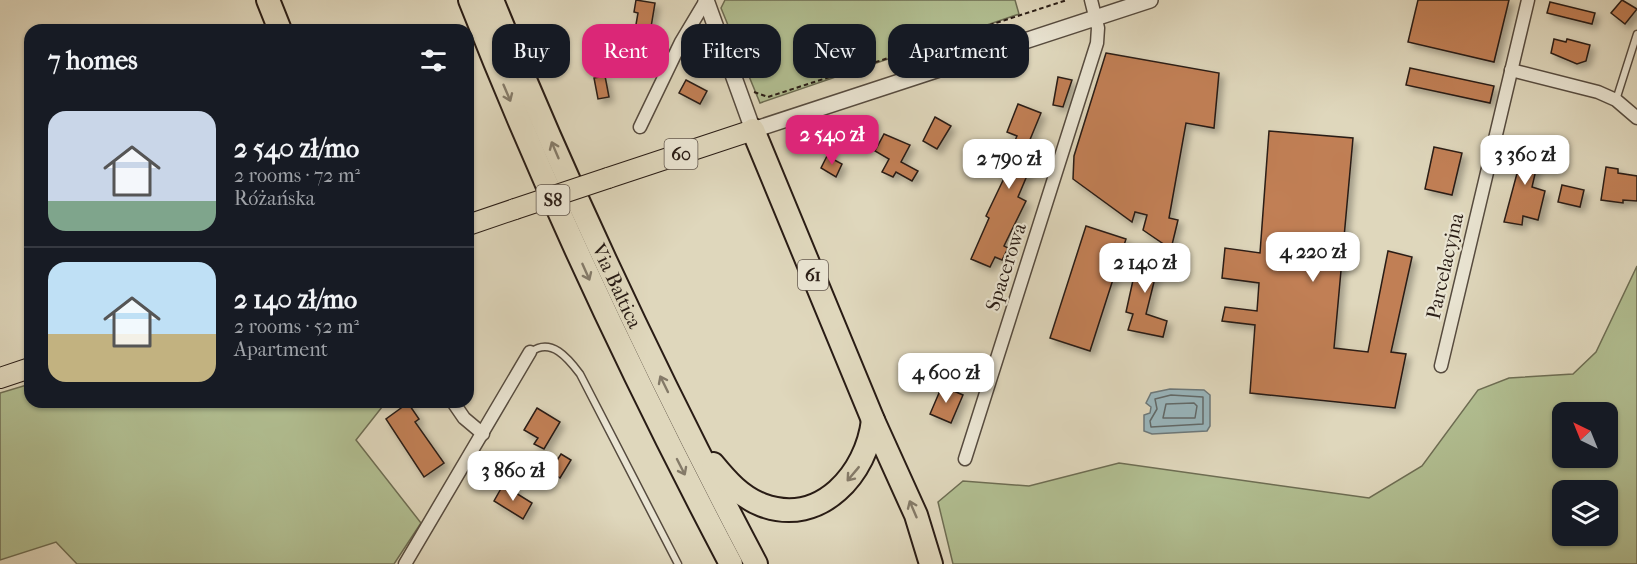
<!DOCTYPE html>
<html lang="en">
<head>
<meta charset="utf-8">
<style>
	body { margin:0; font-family:"IM FELL French Canon",serif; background:#242831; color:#f1f3f6; height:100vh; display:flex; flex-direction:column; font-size:22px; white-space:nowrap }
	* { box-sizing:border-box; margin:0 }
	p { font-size:20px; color:#9ea1a6 }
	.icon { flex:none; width:33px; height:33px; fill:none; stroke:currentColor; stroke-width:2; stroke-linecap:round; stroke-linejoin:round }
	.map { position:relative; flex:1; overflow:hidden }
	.drawer { position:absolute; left:24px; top:24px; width:450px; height:384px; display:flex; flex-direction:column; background:#171b24; border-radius:18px; box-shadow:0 2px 4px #0004 }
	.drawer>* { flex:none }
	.guide { position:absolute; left:492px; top:24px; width:570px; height:54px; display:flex; gap:12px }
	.needle { width:39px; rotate:317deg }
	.buttons { position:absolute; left:1552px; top:402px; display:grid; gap:12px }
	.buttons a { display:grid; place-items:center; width:66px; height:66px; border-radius:12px; background:#171b24; box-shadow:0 2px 4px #0004; font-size:30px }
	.price { position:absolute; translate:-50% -51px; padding:0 14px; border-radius:12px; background:#fff; color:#222; font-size:20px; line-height:39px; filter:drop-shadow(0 2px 3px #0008) }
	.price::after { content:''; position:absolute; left:50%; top:36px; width:18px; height:14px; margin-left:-9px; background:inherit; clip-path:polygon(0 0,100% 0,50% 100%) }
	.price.on { background:#db2777; color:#fff }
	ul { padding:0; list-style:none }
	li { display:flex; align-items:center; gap:18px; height:150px; padding:0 24px }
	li+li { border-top:2px solid #363941 }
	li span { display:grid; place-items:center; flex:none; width:168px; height:120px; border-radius:18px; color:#555 }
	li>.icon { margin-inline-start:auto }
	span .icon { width:72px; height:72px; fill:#fffc; stroke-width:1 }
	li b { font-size:26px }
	h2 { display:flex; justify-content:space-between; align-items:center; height:72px; padding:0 24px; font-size:26px }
	.tag { padding:0 21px; border-radius:18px; background:#171b24; box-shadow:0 2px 4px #0004; font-size:21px; line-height:54px }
	.tag.on { background:#db2777; color:#fff }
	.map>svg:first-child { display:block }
	.green { fill:#b1be91; stroke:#6d6d53; stroke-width:1.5; fill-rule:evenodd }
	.water { fill:#99b6bd; stroke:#6c787a; stroke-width:1.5 }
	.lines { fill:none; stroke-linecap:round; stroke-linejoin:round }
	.shore { stroke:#616969; stroke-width:1.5 }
	.building { fill:#c17f55; stroke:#291c15; stroke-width:1.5; filter:url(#shadow) }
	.service-casing { stroke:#564b3f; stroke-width:9 }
	.minor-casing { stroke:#564b3f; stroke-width:15 }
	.tertiary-casing { stroke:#564b3f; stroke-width:18 }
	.primary-casing { stroke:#291c15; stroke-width:22 }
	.motorway-casing { stroke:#291c15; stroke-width:26 }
	.path { stroke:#291c15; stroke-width:2; stroke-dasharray:4.5 3; stroke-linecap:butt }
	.service { stroke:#eae5d3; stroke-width:6 }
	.minor { stroke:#eae5d3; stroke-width:12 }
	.tertiary { stroke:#eae5d3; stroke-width:15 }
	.primary { stroke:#dfd7bc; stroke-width:20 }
	.motorway { stroke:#dfd7bc; stroke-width:22 }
	.primary-bridge-casing { stroke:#291c15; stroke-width:22; stroke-linecap:butt }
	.primary-bridge { stroke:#dfd7bc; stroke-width:20 }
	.oneway { stroke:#847a68 }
	.labels { text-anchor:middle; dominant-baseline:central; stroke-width:4.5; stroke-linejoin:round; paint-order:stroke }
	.shield { fill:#eae5d3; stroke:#63584e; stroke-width:1.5 }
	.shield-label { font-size:18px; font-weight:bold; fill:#291c15 }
	.street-label { font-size:20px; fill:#291c15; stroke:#eae5d3 }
</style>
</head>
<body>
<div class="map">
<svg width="1637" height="564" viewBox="0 0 1637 564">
	<defs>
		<filter id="shadow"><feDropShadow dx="4.5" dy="4.5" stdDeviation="3" flood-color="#0004"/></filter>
	</defs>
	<rect width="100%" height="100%" fill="#dfd7bc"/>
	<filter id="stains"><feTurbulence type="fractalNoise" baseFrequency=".00333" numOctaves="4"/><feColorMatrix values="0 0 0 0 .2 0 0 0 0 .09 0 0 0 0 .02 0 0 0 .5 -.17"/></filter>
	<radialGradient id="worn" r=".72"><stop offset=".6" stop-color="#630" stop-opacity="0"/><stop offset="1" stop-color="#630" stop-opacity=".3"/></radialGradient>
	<g class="green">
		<polygon points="725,0 1015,0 1019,14 760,103 721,8"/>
		<path d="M1637,266V564H953L938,502L963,481L1029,486L1119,463L1369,498L1422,466L1478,390L1509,378L1573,374L1596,352ZM1608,412V458H1563V412ZM1608,490V536H1563V490Z"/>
		<polygon points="30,384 30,402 386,402 356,440 421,523 394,564 77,564 56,542 0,560 0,393"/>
	</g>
	<polygon class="water" points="1170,389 1204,390 1210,395 1210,426 1207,431 1152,434 1144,431 1144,415 1150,413 1151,407 1146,403 1151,393"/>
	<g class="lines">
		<g class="shore">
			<polygon points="1171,395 1203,397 1203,424 1151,427 1150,421 1157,409 1155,399"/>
			<polygon points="1194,403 1197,406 1195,418 1163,418 1166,404"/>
		</g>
	</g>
	<g class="building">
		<polygon points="636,0 655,3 651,27 646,26 643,48 604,42 605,33 634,36 638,13 634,12"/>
		<polygon points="1418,0 1509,0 1494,62 1408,42"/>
		<polygon points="1622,0 1637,9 1625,24 1611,13"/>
		<polygon points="1550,2 1595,13 1592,24 1547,13"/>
		<polygon points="1554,39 1566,42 1567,39 1590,45 1586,61 1577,64 1551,53"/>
		<polygon points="1106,53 1219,73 1214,128 1186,123 1169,218 1178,220 1171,249 1143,230 1147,215 1135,212 1132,222 1073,179 1074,156"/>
		<polygon points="1410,68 1494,86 1490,103 1406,85"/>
		<polygon points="605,76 609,97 598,99 594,78"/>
		<polygon points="1058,77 1072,80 1063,107 1053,105"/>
		<polygon points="686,80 707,91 700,104 679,93"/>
		<polygon points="1018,104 1041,113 1027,147 1037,152 1018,197 1026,201 1004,246 1008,248 1002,260 995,257 990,267 971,259 989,218 986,216 1007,172 1002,170 1017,136 1007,132"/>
		<polygon points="935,117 951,126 937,149 923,141"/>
		<polygon points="1269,131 1353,138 1334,348 1368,352 1388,251 1412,257 1391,352 1406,354 1395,408 1250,393 1255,325 1222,321 1225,307 1257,311 1259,283 1222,278 1225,248 1260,253"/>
		<polygon points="884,134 910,145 901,162 918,171 912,181 896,172 893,177 882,172 889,159 875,151"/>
		<polygon points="1516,143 1541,148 1532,187 1545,191 1538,220 1523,216 1522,225 1504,222 1519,166 1511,165"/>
		<polygon points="1434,147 1462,153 1452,195 1425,189"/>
		<polygon points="827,156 842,164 836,177 821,168"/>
		<polygon points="1606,167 1618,169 1618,173 1637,176 1637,201 1623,200 1623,203 1601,200"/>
		<polygon points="1562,185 1584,190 1580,207 1558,202"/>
		<polygon points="1086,226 1126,239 1090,351 1050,338"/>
		<polygon points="1141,244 1162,250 1146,314 1167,321 1163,337 1128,330 1133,314 1126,312"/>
		<polygon points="942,386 963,395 951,423 930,414"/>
		<polygon points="408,403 419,419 415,422 444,463 424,477 386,419"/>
		<polygon points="537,408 560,422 544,449 534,444 538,438 524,430"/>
		<polygon points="561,454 571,460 560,478 550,471"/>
		<polygon points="503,485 532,503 523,519 494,501"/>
	</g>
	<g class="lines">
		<g class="service-casing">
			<g id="service">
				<polyline points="1616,100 1637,34"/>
				<path d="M531,352C551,337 568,358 580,374L678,564"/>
			</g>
		</g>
		<g class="minor-casing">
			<g id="minor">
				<polyline points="1511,70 1598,92 1616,100 1637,118"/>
				<polyline points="640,127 681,42 705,2"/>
				<polyline points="1441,366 1528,0"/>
				<polyline points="453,402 464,418 483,434"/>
				<polyline points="965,459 1097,43 1098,28 1091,0"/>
				<polyline points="405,564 530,352"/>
			</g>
		</g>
		<g class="tertiary-casing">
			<polyline id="tertiary" points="706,0 753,130 1150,0"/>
		</g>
		<g class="primary-casing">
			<g id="primary">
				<polyline points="608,178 753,130"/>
				<polyline points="468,225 515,209"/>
				<polyline points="0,378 30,368"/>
			</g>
		</g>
		<g class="motorway-casing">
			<g id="motorway">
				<polyline points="268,0 280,30"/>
				<path d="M470,0C546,193 634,380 731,564"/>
				<path id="s1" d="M492,0C570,193 659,380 756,564"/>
				<polyline points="753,130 873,420 916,515 931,564"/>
				<path d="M713,464C727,481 741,497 762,505C821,527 867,473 873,420"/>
			</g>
		</g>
		<polyline class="path" points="754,92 768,97 1067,0"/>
		<use href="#service" class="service"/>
		<use href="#minor" class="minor"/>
		<use href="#tertiary" class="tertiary"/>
		<use href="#primary" class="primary"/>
		<use href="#motorway" class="motorway"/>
		<g class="primary-bridge-casing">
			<polyline id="primary-bridge" points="515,209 608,178"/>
		</g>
		<use href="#primary-bridge" class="primary-bridge"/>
	</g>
	<defs><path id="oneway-shaft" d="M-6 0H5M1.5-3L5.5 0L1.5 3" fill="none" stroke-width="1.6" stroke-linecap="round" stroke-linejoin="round" transform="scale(1.5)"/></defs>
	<g class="oneway">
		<use href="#oneway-shaft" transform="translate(507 93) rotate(67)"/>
		<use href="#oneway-shaft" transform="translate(555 150) rotate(-113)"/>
		<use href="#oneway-shaft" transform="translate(586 272) rotate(66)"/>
		<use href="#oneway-shaft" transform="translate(664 384) rotate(-116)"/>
		<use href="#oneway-shaft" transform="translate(681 467) rotate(63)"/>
		<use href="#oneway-shaft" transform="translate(853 474) rotate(130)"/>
		<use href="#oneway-shaft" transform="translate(913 509) rotate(-113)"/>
	</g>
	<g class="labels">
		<g class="shield">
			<rect x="664.5" y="139" width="33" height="30" rx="4.5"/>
			<rect x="536.5" y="185" width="33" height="30" rx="4.5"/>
			<rect x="798" y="260" width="30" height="30" rx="4.5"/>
		</g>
		<g class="shield-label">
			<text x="681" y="154">60</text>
			<text x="553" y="200">S8</text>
			<text x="813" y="275">61</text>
		</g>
		<g class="street-label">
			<text transform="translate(1445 266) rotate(-77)">Parcelacyjna</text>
			<text transform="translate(1006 267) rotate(-72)">Spacerowa</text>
			<text stroke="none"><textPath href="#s1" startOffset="312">Via Baltica</textPath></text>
		</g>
	</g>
	<rect width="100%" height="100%" filter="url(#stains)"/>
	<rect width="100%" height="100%" fill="url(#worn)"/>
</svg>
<div class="buttons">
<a><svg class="needle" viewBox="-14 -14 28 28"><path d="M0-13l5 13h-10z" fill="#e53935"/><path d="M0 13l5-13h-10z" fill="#9ea1a6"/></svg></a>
<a><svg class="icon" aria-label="layers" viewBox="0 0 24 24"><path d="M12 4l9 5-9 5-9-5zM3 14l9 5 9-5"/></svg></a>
</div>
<b class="price on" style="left:832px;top:166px">2 540 zł</b>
<b class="price" style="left:1525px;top:186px">3 360 zł</b>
<b class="price" style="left:1009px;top:190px">2 790 zł</b>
<b class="price" style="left:1313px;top:283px">4 220 zł</b>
<b class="price" style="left:1145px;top:294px">2 140 zł</b>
<b class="price" style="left:946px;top:404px">4 600 zł</b>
<b class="price" style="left:513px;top:502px">3 860 zł</b>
<div class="guide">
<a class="tag">Buy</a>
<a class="tag on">Rent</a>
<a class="tag">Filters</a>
<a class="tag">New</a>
<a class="tag">Apartment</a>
</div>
<section class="drawer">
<h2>7 homes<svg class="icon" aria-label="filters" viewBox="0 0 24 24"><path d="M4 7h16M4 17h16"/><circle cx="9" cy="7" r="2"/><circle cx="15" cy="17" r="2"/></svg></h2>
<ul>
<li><span style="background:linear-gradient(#c9d6e8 75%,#7fa58c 0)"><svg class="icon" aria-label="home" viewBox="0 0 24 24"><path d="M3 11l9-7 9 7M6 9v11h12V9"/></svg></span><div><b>2 540 zł/mo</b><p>2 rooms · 72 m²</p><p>Różańska</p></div></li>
<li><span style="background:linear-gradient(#bfe0f5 60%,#c2b280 0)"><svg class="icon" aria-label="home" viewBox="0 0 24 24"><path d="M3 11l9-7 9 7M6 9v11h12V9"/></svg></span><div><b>2 140 zł/mo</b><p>2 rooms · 52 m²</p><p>Apartment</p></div></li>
</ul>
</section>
</div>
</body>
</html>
